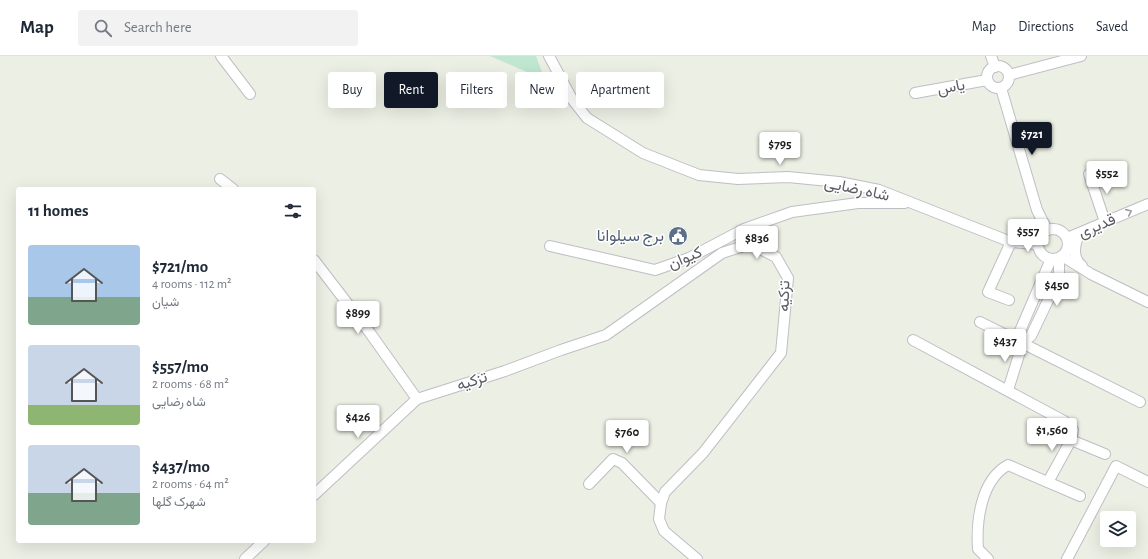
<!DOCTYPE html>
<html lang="en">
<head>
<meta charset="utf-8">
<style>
	body { margin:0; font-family:"Alegreya Sans",Vazirmatn,sans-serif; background:#f2f2f3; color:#1f2937; height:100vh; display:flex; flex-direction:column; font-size:15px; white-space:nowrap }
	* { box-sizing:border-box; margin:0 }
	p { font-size:13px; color:#747a83 }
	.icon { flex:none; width:22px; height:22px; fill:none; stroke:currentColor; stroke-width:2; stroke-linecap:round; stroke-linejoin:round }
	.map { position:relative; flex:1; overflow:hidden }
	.sheet { position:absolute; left:16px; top:131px; width:300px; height:356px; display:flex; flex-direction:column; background:#fff; border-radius:4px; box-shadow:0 4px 16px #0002 }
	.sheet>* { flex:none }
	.top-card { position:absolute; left:328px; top:16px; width:380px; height:36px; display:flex; gap:8px }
	.controls { position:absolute; left:1100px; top:455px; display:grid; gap:8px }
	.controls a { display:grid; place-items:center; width:36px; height:36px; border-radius:4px; background:#fff; box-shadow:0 4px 16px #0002; font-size:20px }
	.price { position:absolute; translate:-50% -34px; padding:0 9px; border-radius:4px; background:#fff; color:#222; font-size:13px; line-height:26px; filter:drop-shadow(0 1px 2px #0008) }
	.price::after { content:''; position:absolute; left:50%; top:24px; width:12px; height:9px; margin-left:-6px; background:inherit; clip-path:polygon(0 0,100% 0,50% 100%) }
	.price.current { background:#111827; color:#fff }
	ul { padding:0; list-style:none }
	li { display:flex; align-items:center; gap:12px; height:100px; padding:0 12px }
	li span { display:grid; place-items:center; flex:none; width:112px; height:80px; border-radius:4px; color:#555 }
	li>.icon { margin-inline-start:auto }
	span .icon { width:48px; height:48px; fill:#fffc; stroke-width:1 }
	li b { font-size:17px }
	h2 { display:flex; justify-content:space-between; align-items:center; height:48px; padding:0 12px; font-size:17px }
	.tag { padding:0 14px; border-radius:4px; background:#fff; box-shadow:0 4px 16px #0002; font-size:14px; line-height:36px }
	.tag.current { background:#111827; color:#fff }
	header { display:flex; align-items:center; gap:24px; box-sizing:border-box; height:56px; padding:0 20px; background:#fff; border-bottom:1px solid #e0e1e3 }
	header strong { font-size:19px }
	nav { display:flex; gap:22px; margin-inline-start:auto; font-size:14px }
	.search { width:280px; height:36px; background:#f2f2f3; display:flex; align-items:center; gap:10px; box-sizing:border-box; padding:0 14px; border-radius:4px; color:#747a83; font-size:15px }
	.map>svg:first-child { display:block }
	.green { fill:#bfe7d2 }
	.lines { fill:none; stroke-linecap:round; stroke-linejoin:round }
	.minor-casing { stroke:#bebec5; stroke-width:12 }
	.minor { stroke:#fff; stroke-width:10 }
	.oneway { stroke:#9d9da3 }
	.labels { text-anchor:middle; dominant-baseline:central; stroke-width:3; stroke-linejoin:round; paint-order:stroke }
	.street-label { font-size:16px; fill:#5c5c65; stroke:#fff }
	.service-label { font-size:16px; fill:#4e5e75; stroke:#fff; text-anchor:end }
</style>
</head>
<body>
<header>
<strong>Map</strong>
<div class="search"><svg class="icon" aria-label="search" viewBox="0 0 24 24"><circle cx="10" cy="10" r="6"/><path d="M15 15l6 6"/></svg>Search here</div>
<nav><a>Map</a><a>Directions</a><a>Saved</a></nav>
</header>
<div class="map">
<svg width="1148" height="503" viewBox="0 0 1148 503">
	<rect width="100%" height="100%" fill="#ecefe4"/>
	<polygon class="green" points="490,0 536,0 545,24"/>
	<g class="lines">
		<g class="minor-casing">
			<g id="minor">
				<polyline points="221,0 250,38"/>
				<polyline points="549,0 572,43 587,62 643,97 699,119 738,123 788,121 839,126 879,134 1011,186 1037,188"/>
				<polyline points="991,0 995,11"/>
				<circle cx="998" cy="21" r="11"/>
				<polyline points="1009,19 1081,0"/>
				<polyline points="1001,32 1037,154 1047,174"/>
				<polyline points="915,37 987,24"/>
				<polyline points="1089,118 1105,166"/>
				<polyline points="220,123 233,133"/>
				<circle cx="1053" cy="188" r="15"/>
				<path d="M1080,178C1074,188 1072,202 1082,210"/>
				<polyline points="1067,182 1148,148"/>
				<polyline points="550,190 655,214 689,202 744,173 792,156 858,147 905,147"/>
				<polyline points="1062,200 1091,218 1148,246"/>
				<polyline points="314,204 370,277 417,343"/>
				<polyline points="1009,244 988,236 1011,186"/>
				<polyline points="980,266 1140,346"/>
				<polyline points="913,284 1064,365 1073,374 1071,384 1048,426"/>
				<polyline points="1023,286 1031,280 1051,238 1059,217 1059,202"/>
				<polyline points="1008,334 1023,286 1020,275 1051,203"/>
				<polyline points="1071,384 1105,398"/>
				<polyline points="589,428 613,403 622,407 661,447"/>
				<polyline points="314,439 417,343 505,315 561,294 606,279 722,197 750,188 776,201 788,222 781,297 703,397 665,436 661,447 659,463 664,475 697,503"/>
				<polyline points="245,503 264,485"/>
				<path d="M988,503L978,493C976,465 981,424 1008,409L1080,440"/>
				<polyline points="1067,503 1116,410 1148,426"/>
			</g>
		</g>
		<use href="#minor" class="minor"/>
	</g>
	<defs><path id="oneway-chevron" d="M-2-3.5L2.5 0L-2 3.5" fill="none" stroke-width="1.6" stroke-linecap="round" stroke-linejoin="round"/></defs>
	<use class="oneway" href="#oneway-chevron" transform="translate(1129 156) rotate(-24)"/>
	<defs>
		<g id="civic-disc" transform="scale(1)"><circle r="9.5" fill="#5c6f8a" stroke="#fff"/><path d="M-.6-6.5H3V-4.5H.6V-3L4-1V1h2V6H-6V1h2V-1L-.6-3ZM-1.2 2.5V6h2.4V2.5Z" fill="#fff"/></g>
	</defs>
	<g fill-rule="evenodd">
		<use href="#civic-disc" x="678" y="180"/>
	</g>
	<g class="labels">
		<g class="street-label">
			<text transform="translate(951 31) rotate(-11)">یاس</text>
			<text transform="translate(857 133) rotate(12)">شاه رضایی</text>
			<text transform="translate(1097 170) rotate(-23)">قدیری</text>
			<text transform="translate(685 202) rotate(-23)">کیوان</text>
			<text transform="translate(784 240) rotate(-89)">تزکیه</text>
			<text transform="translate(472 325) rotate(-18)">تزکیه</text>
		</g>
		<g class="service-label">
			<text x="664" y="180">برج سیلوانا</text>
		</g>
	</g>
</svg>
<div class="controls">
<a><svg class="icon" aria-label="layers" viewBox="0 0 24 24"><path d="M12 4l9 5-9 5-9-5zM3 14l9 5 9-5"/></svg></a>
</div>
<b class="price current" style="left:1032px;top:100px">$721</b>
<b class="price" style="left:780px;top:110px">$795</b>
<b class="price" style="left:1107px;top:139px">$552</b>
<b class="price" style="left:1028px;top:197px">$557</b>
<b class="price" style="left:757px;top:204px">$836</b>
<b class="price" style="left:1057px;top:251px">$450</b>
<b class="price" style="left:358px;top:279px">$899</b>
<b class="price" style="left:1005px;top:307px">$437</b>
<b class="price" style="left:358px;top:383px">$426</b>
<b class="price" style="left:1052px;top:396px">$1,560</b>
<b class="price" style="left:627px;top:398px">$760</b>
<div class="top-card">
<a class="tag">Buy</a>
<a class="tag current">Rent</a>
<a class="tag">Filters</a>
<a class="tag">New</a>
<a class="tag">Apartment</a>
</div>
<section class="sheet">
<h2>11 homes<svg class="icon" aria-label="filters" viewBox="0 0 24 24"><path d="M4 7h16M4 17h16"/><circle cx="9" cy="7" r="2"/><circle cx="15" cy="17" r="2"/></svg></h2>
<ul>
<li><span style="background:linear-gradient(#a9c7e8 65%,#7fa58c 0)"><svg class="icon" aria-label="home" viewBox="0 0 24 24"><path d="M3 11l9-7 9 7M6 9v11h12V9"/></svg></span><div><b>$721/mo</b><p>4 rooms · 112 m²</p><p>شیان</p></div></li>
<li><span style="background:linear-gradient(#c9d6e8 75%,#8fb573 0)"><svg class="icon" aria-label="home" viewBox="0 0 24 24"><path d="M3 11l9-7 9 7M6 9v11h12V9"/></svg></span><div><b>$557/mo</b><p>2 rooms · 68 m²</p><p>شاه رضایی</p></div></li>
<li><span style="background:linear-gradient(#c9d6e8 60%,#7fa58c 0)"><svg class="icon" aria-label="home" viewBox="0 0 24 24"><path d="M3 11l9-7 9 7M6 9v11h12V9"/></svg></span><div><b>$437/mo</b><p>2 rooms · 64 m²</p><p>شهرک گلها</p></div></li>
</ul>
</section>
</div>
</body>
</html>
